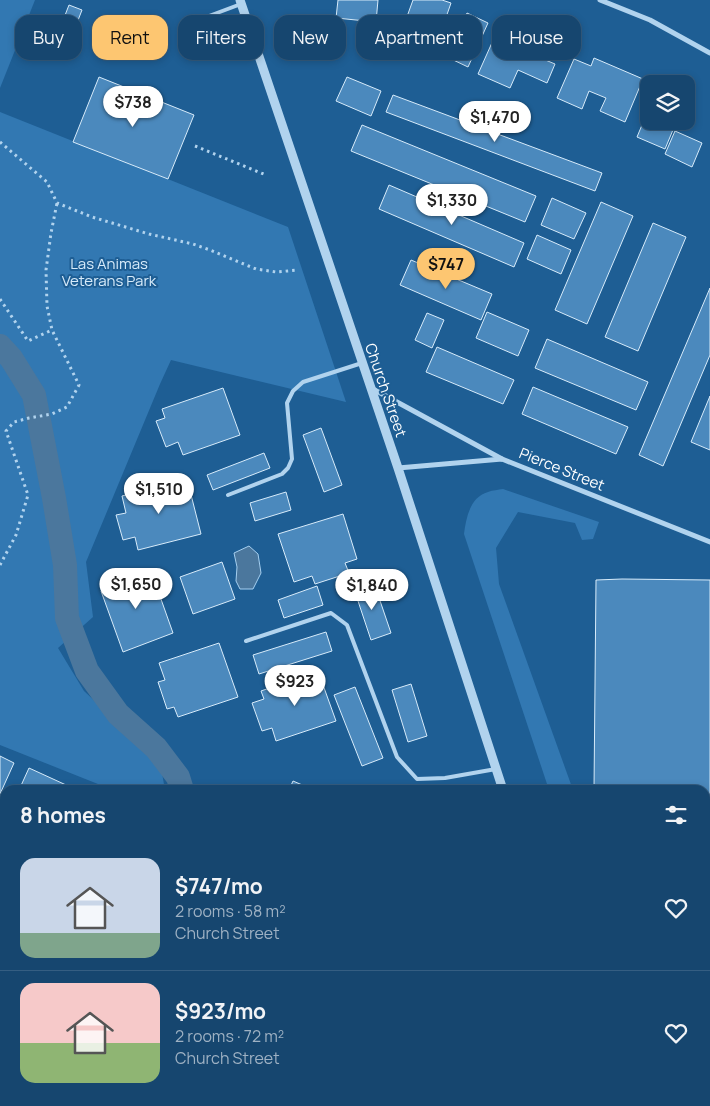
<!DOCTYPE html>
<html lang="en">
<head>
<meta charset="utf-8">
<style>
	body { margin:0; font-family:Manrope,sans-serif; background:#1f4d74; color:#f1f3f6; height:100vh; display:flex; flex-direction:column; font-size:19px; white-space:nowrap }
	* { box-sizing:border-box; margin:0 }
	p { font-size:16px; color:#9eb1c3 }
	.icon { flex:none; width:28px; height:28px; fill:none; stroke:currentColor; stroke-width:2; stroke-linecap:round; stroke-linejoin:round }
	.map { position:relative; flex:1; overflow:hidden }
	.drawer { position:absolute; left:0px; top:785px; width:710px; height:321px; display:flex; flex-direction:column; background:#16466f; border-radius:15px 15px 0 0; box-shadow:0 2px 8px #0003,0 0 0 1px #355e82 }
	.drawer>* { flex:none }
	.guide { position:absolute; left:15px; top:15px; width:680px; height:45px; display:flex; gap:10px }
	.fabs { position:absolute; left:640px; top:75px; display:grid; gap:10px }
	.fabs a { display:grid; place-items:center; width:55px; height:55px; border-radius:10px; background:#16466f; box-shadow:0 2px 8px #0003,0 0 0 1px #355e82; font-size:25px }
	.price { position:absolute; translate:-50% -42px; padding:0 11px; border-radius:18px; background:#fff; color:#222; font-size:16px; line-height:32px; filter:drop-shadow(0 1px 2px #0008) }
	.price::after { content:''; position:absolute; left:50%; top:30px; width:15px; height:11px; margin-left:-8px; background:inherit; clip-path:polygon(0 0,100% 0,50% 100%) }
	.price.on { background:#fdc671; color:#111 }
	ul { padding:0; list-style:none }
	li { display:flex; align-items:center; gap:15px; height:125px; padding:0 20px }
	li+li { border-top:1px solid #355e82 }
	li span { display:grid; place-items:center; flex:none; width:140px; height:100px; border-radius:15px; color:#555 }
	li>.icon { margin-inline-start:auto }
	span .icon { width:60px; height:60px; fill:#fffc; stroke-width:1 }
	li b { font-size:21px }
	h2 { display:flex; justify-content:space-between; align-items:center; height:60px; padding:0 20px; font-size:21px }
	.pill { padding:0 18px; border-radius:15px; background:#16466f; box-shadow:0 2px 8px #0003,0 0 0 1px #355e82; font-size:18px; line-height:45px }
	.pill.on { background:#fdc671; color:#111 }
	.map>svg:first-child { display:block }
	.green { fill:#3278b2 }
	.water { fill:#4b779d; stroke:#a5cff0 }
	.lines { fill:none; stroke-linecap:round; stroke-linejoin:round }
	.canal { stroke:#4b779d; stroke-width:24 }
	.building { fill:#4b89bd; stroke:#d7ebfa }
	.path { stroke:#b1d3ee; stroke-width:3; stroke-dasharray:2.5 4; stroke-linecap:butt }
	.service { stroke:#b1d3ee; stroke-width:4 }
	.minor { stroke:#b1d3ee; stroke-width:5 }
	.tertiary { stroke:#b1d3ee; stroke-width:9 }
	.labels { text-anchor:middle; dominant-baseline:central; stroke-width:4; stroke-linejoin:round; paint-order:stroke }
	.park-label { font-size:15px; fill:#d7ebfa; stroke:#1e5e94 }
	.street-label { font-size:15px; fill:#fff; stroke:#1e5e94 }
</style>
</head>
<body>
<div class="map">
<svg width="710" height="1106" viewBox="0 0 710 1106">
	<rect width="100%" height="100%" fill="#1e5e94"/>
	<g class="green">
		<polygon points="0,0 35,0 0,88"/>
		<polygon points="0,112 288,227 346,402 171,360 160,384 86,562 93,617 58,648 84,691 147,750 162,773 165,790 113,790 0,745"/>
		<path d="M503,489L599,522L593,539L582,540L575,523L518,512L496,548L499,584L573,790H549L464,534C466,518 470,497 488,492C493,490 498,490 503,489Z"/>
	</g>
	<polygon class="water" points="249,546 258,554 261,573 253,589 240,589 236,581 237,567 234,553"/>
	<g class="lines">
		<g class="canal">
			<polyline points="0,346 11,358 34,395 54,498 65,565 67,618 87,671 118,714 156,748 178,777 182,790"/>
			<polyline points="174,1106 175,1101"/>
		</g>
	</g>
	<g class="building">
		<polygon points="338,0 378,0 376,22 336,18"/>
		<polygon points="413,0 442,0 451,3 435,49 400,36"/>
		<polygon points="69,5 82,10 66,51 53,46"/>
		<polygon points="467,13 488,23 468,67 447,57"/>
		<polygon points="499,27 548,48 543,59 555,64 547,83 518,70 510,88 478,74"/>
		<polygon points="594,58 643,79 625,122 600,111 606,98 589,91 582,109 557,98 574,59 591,66"/>
		<polygon points="99,77 194,115 168,179 73,142"/>
		<polygon points="347,77 381,91 371,116 336,101"/>
		<polygon points="393,95 602,173 595,191 386,112"/>
		<polygon points="647,113 649,114 649,121 667,121 675,125 665,149 637,137"/>
		<polygon points="362,125 536,196 525,222 351,151"/>
		<polygon points="675,131 702,143 692,167 665,154"/>
		<polygon points="389,185 524,243 514,267 379,209"/>
		<polygon points="552,198 586,213 574,239 541,225"/>
		<polygon points="601,202 633,216 587,324 555,310"/>
		<polygon points="653,223 686,237 638,351 605,337"/>
		<polygon points="537,235 571,250 561,274 527,259"/>
		<polygon points="411,260 492,294 481,320 400,285"/>
		<polygon points="710,288 710,355 663,466 639,455"/>
		<polygon points="487,312 529,330 518,356 476,338"/>
		<polygon points="427,313 444,320 432,348 415,340"/>
		<polygon points="547,339 648,382 636,410 535,368"/>
		<polygon points="437,347 514,380 503,404 426,372"/>
		<polygon points="533,387 628,427 616,454 522,414"/>
		<polygon points="223,388 240,435 183,455 178,442 166,447 156,421 165,418 162,409"/>
		<polygon points="710,396 710,450 691,442"/>
		<polygon points="321,428 342,485 324,492 303,435"/>
		<polygon points="264,453 270,468 213,490 207,475"/>
		<polygon points="187,479 201,534 138,550 135,537 123,540 116,515 126,513 122,496"/>
		<polygon points="286,492 291,510 255,521 250,503"/>
		<polygon points="343,514 357,559 345,563 349,573 315,584 312,576 294,582 278,534"/>
		<polygon points="222,562 235,599 193,614 180,577"/>
		<polygon points="132,571 134,577 151,571 173,633 123,652 101,591 110,588 107,580"/>
		<polygon points="622,579 710,580 710,864 705,864 705,790 594,790 596,580"/>
		<polygon points="374,583 391,633 371,640 354,589"/>
		<polygon points="317,586 323,605 284,618 278,600"/>
		<polygon points="326,632 332,651 259,674 253,655"/>
		<polygon points="219,643 238,697 178,717 174,707 167,709 158,682 165,680 159,663"/>
		<polygon points="318,671 336,721 276,741 272,728 262,731 252,703 264,699 261,691"/>
		<polygon points="411,684 427,736 408,742 392,690"/>
		<polygon points="355,687 383,758 362,766 334,695"/>
		<polygon points="0,756 14,763 0,794"/>
		<polygon points="29,768 77,790 19,790"/>
		<polygon points="293,781 314,790 289,790"/>
		<polygon points="705,933 710,935 710,980 705,978"/>
		<polygon points="705,1040 710,1042 710,1100 705,1098"/>
		<polygon points="5,1071 5,1101 0,1100 0,1089"/>
		<polygon points="6,1101 21,1101 20,1105"/>
		<polygon points="81,1101 131,1101 133,1106 83,1106"/>
	</g>
	<g class="lines">
		<g class="path">
			<polyline points="0,142 47,182 57,203 92,217 149,234 193,244 210,250 256,269 276,272 298,270"/>
			<polyline points="195,146 266,175"/>
			<polyline points="0,299 28,341 52,330"/>
			<polyline points="0,565 16,535 28,495 6,431 14,422 29,418 52,414 67,407 79,385 52,330 47,306 46,270 51,233 57,203"/>
		</g>
		<g class="service">
			<polyline points="201,19 241,4"/>
			<polyline points="228,495 282,474 288,468 292,459 287,403 293,391 303,382 362,363"/>
			<polyline points="246,641 331,613 347,625 397,757 417,779 445,778 496,769"/>
			<polyline points="705,1000 710,1002"/>
		</g>
		<g class="minor">
			<polyline points="600,0 650,20 710,53"/>
			<polyline points="373,389 502,459"/>
			<polyline points="398,468 502,459 710,542"/>
			<polyline points="0,885 5,887"/>
		</g>
		<g class="tertiary">
			<polyline points="240,0 398,468 503,790"/>
			<polyline points="565,1106 565,1101"/>
		</g>
	</g>
	<g class="labels">
		<g class="park-label">
			<text x="109" y="263">Las Animas<tspan x="109" dy="17">Veterans Park</tspan></text>
		</g>
		<g class="street-label">
			<text transform="translate(386 390) rotate(71)">Church Street</text>
			<text transform="translate(562 469) rotate(22)">Pierce Street</text>
		</g>
	</g>
</svg>
<div class="fabs">
<a><svg class="icon" aria-label="layers" viewBox="0 0 24 24"><path d="M12 4l9 5-9 5-9-5zM3 14l9 5 9-5"/></svg></a>
</div>
<b class="price" style="left:133px;top:128px">$738</b>
<b class="price" style="left:495px;top:143px">$1,470</b>
<b class="price" style="left:452px;top:226px">$1,330</b>
<b class="price on" style="left:446px;top:290px">$747</b>
<b class="price" style="left:159px;top:515px">$1,510</b>
<b class="price" style="left:136px;top:610px">$1,650</b>
<b class="price" style="left:372px;top:611px">$1,840</b>
<b class="price" style="left:295px;top:707px">$923</b>
<div class="guide">
<a class="pill">Buy</a>
<a class="pill on">Rent</a>
<a class="pill">Filters</a>
<a class="pill">New</a>
<a class="pill">Apartment</a>
<a class="pill">House</a>
</div>
<section class="drawer">
<h2>8 homes<svg class="icon" aria-label="filters" viewBox="0 0 24 24"><path d="M4 7h16M4 17h16"/><circle cx="9" cy="7" r="2"/><circle cx="15" cy="17" r="2"/></svg></h2>
<ul>
<li><span style="background:linear-gradient(#c9d6e8 75%,#7fa58c 0)"><svg class="icon" aria-label="home" viewBox="0 0 24 24"><path d="M3 11l9-7 9 7M6 9v11h12V9"/></svg></span><div><b>$747/mo</b><p>2 rooms · 58 m²</p><p>Church Street</p></div><svg class="icon" aria-label="heart" viewBox="0 0 24 24"><path d="M12 20l-8-8c-3-5 5-10 8-4 3-6 11-1 8 4z"/></svg></li>
<li><span style="background:linear-gradient(#f6c9c9 60%,#8fb573 0)"><svg class="icon" aria-label="home" viewBox="0 0 24 24"><path d="M3 11l9-7 9 7M6 9v11h12V9"/></svg></span><div><b>$923/mo</b><p>2 rooms · 72 m²</p><p>Church Street</p></div><svg class="icon" aria-label="heart" viewBox="0 0 24 24"><path d="M12 20l-8-8c-3-5 5-10 8-4 3-6 11-1 8 4z"/></svg></li>
</ul>
</section>
</div>
</body>
</html>
